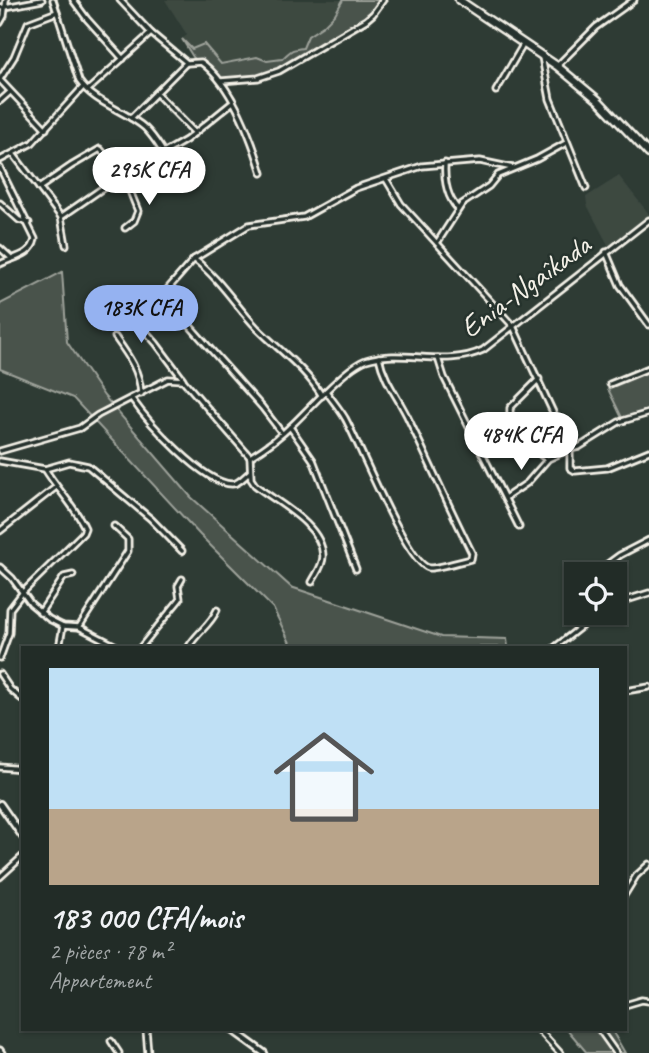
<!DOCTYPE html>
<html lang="fr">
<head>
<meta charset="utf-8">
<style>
	body { margin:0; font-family:Caveat,sans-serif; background:#2a342f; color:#f1f3f6; height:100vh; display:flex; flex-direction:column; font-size:26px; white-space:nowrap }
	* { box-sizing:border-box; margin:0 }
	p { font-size:23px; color:#a2a7a7 }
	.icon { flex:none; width:38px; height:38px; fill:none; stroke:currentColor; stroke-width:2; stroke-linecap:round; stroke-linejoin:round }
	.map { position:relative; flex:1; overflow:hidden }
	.details { position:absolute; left:21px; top:646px; width:606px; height:385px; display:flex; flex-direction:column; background:#222c27; border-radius:0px; box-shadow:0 2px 5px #0004,0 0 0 2px #3f4844 }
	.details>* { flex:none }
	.fabs { position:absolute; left:564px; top:562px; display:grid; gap:14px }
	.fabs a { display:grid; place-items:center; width:63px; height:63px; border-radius:0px; background:#222c27; box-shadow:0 2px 5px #0004,0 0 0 2px #3f4844; font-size:35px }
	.price { position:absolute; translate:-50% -60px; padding:0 16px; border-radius:24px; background:#fff; color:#222; font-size:23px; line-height:46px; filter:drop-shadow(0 2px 4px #0008) }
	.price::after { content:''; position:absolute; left:50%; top:42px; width:21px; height:16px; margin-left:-10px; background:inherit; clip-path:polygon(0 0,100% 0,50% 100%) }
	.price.active { background:#95b2f1; color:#111 }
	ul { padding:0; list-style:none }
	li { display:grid; align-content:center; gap:14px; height:371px; padding:0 28px }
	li+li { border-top:2px solid #3f4844 }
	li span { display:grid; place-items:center; height:217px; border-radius:0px; color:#555 }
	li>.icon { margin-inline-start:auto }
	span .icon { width:126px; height:126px; fill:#fffc; stroke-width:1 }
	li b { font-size:30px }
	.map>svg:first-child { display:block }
	.built { fill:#3c4841 }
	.green { fill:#48524c; stroke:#9ea29a; stroke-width:2 }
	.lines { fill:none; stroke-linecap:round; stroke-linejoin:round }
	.minor-casing { stroke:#f4f1e8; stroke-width:9 }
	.tertiary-casing { stroke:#f4f1e8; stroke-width:10 }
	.trunk-casing { stroke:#f4f1e8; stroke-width:11 }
	.minor { stroke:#26332d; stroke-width:3.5 }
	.tertiary { stroke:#26332d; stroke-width:4.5 }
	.trunk { stroke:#26332d; stroke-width:6 }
	.labels { text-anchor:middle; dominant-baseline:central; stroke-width:5; stroke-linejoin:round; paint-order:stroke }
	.street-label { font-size:30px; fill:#f4f1e8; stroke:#26332d }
</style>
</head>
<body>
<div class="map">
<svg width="649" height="1053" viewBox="0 0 649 1053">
	<rect width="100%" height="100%" fill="#2e3b34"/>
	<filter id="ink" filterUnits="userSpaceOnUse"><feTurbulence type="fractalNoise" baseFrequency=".0143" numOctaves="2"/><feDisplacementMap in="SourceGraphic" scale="14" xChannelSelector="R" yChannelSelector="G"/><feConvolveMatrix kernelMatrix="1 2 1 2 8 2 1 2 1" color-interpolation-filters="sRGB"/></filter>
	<g filter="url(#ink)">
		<g class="built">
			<polygon points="165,0 381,0 334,39 261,77 217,81 193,57 182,39 187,35"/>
			<polygon points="619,176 649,214 649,219 609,247 587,205 586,197"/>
		</g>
		<g class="green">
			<path d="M343,0H381L372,13L334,39L277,71L261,77L217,81L193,57L182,39L192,49L204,44L221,64L257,57L267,61L282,59C292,50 289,50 303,48L308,36L323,26L335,14Z"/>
			<polygon points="62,272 67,342 104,396 191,497 291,587 441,637 507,639 508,647 292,647 273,608 200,535 73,398 0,369 0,304"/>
			<polygon points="649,367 649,413 623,420 608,389 617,380"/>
			<polygon points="567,1029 611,1029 625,1053 587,1053"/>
		</g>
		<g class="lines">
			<g class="minor-casing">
				<g id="minor">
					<path d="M53,0L79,81C95,104 125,110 145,128C159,142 168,161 178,178"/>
					<polyline points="73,0 87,19 123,59"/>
					<path d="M120,0L151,33L187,63L201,62C232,84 251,137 262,173"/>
					<polyline points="0,8 42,0"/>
					<polyline points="0,23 4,16 6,0"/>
					<polyline points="542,57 550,99 586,188"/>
					<polyline points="557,66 596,27 634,0"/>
					<polyline points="0,79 14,57 28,23 57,12"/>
					<polyline points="0,80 46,129"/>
					<polyline points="221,81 258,78 279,71 366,20 373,14 383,0"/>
					<polyline points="88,90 151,33"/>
					<polyline points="496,91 523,45"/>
					<polyline points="156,93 195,133"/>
					<polyline points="0,101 10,92"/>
					<polyline points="131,118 186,63"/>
					<polyline points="14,155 61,217 66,245"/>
					<polyline points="0,160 32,143 83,87"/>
					<path d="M445,163C444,179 447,197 458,209"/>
					<path d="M0,168L35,239C32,256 13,257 0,264"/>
					<polyline points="386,179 401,204 513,326 570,449 579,447 619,422 649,413"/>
					<polyline points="39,188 71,166 100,149 124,176 138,211 134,221 125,228"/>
					<polyline points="0,203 19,220 29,223"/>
					<polyline points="61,217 103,188 186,140 233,102"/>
					<polyline points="437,243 462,204 489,186 498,175 537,159 566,143"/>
					<polyline points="0,248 11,258"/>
					<polyline points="606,252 620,285 649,325"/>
					<path d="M194,259C219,278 236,306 257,328C280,351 305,368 322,396"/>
					<polyline points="115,297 156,343 183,379"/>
					<path d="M115,337C128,355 140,371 141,394"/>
					<polyline points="438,358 444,377 519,527"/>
					<polyline points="539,379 510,408 510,414 541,455 547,459"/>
					<polyline points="610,384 649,368"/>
					<path d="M326,391C332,400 339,408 345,418C359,443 407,564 429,568C434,569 463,561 471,559L472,553C450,509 430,464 409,420C399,398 384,382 379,357"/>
					<path d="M132,399C148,422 204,484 232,484C239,484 245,476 250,472"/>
					<polyline points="290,427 313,460 356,569"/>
					<polyline points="282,433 262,407 166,299 166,291 194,259 249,225 304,217 356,188 422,166 480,161 513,168"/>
					<path d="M0,451L80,428L98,415L168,379L183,380L250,457C265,448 281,436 293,424C309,409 346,367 366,360C403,348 446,368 483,350L649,220"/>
					<path d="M250,457L251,479L255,485C277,503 322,524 323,556C323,566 316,574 312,582"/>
					<polyline points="0,461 45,469 69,462 88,466 151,519 182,551"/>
					<polyline points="505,498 527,483 548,459 570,449 570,468 575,471 607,468 649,451"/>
					<polyline points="0,531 56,487"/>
					<polyline points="0,567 12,578 31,604 49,619 63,626 79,627 120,648"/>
					<polyline points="594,574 620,555 649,540"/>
					<polyline points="614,604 649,593"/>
					<polyline points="40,613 64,577 73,575"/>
					<polyline points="79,627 128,551 128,539 114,526"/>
					<polyline points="59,648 63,626"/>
					<polyline points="140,648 180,599 178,586 182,579"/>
					<path d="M188,648C196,633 210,626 217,610"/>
					<polyline points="554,648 587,622 592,612"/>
					<path d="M0,658L9,633L10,609L23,592L83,533L85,528C75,506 57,489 45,469"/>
					<polyline points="0,674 10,689 23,700"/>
					<polyline points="625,691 649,687"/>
					<polyline points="0,767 23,769"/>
					<polyline points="0,877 23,856"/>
					<polyline points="625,894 636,876 649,864"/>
					<polyline points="625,1005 642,1000 649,1001"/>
					<polyline points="146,1029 148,1053"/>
					<polyline points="538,1029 560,1053"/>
					<polyline points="599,1029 616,1053"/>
					<polyline points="111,1041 119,1053"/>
					<polyline points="0,1050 2,1053"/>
				</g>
			</g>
			<g class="tertiary-casing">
				<g id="tertiary">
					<polyline points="0,804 23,837"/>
					<polyline points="231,1029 264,1053"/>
				</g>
			</g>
			<g class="trunk-casing">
				<polyline id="trunk" points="459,0 557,66 598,100 649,154"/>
			</g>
			<use href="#minor" class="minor"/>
			<use href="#tertiary" class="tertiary"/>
			<use href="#trunk" class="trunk"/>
		</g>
	</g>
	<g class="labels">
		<g class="street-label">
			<text transform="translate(525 286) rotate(-36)">Enia-Ngaîkada</text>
		</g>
	</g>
</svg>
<div class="fabs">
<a><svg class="icon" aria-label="locate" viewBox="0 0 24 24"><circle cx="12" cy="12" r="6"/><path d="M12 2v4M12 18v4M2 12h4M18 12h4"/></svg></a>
</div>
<b class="price" style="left:149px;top:207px">295K CFA</b>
<b class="price active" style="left:141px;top:345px">183K CFA</b>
<b class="price" style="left:521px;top:472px">484K CFA</b>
<section class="details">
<ul>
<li><span style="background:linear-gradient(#bfe0f5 65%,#b9a48a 0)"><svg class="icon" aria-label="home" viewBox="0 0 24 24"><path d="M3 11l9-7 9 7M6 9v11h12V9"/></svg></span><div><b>183 000 CFA/mois</b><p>2 pièces · 78 m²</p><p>Appartement</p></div></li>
</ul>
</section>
</div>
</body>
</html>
